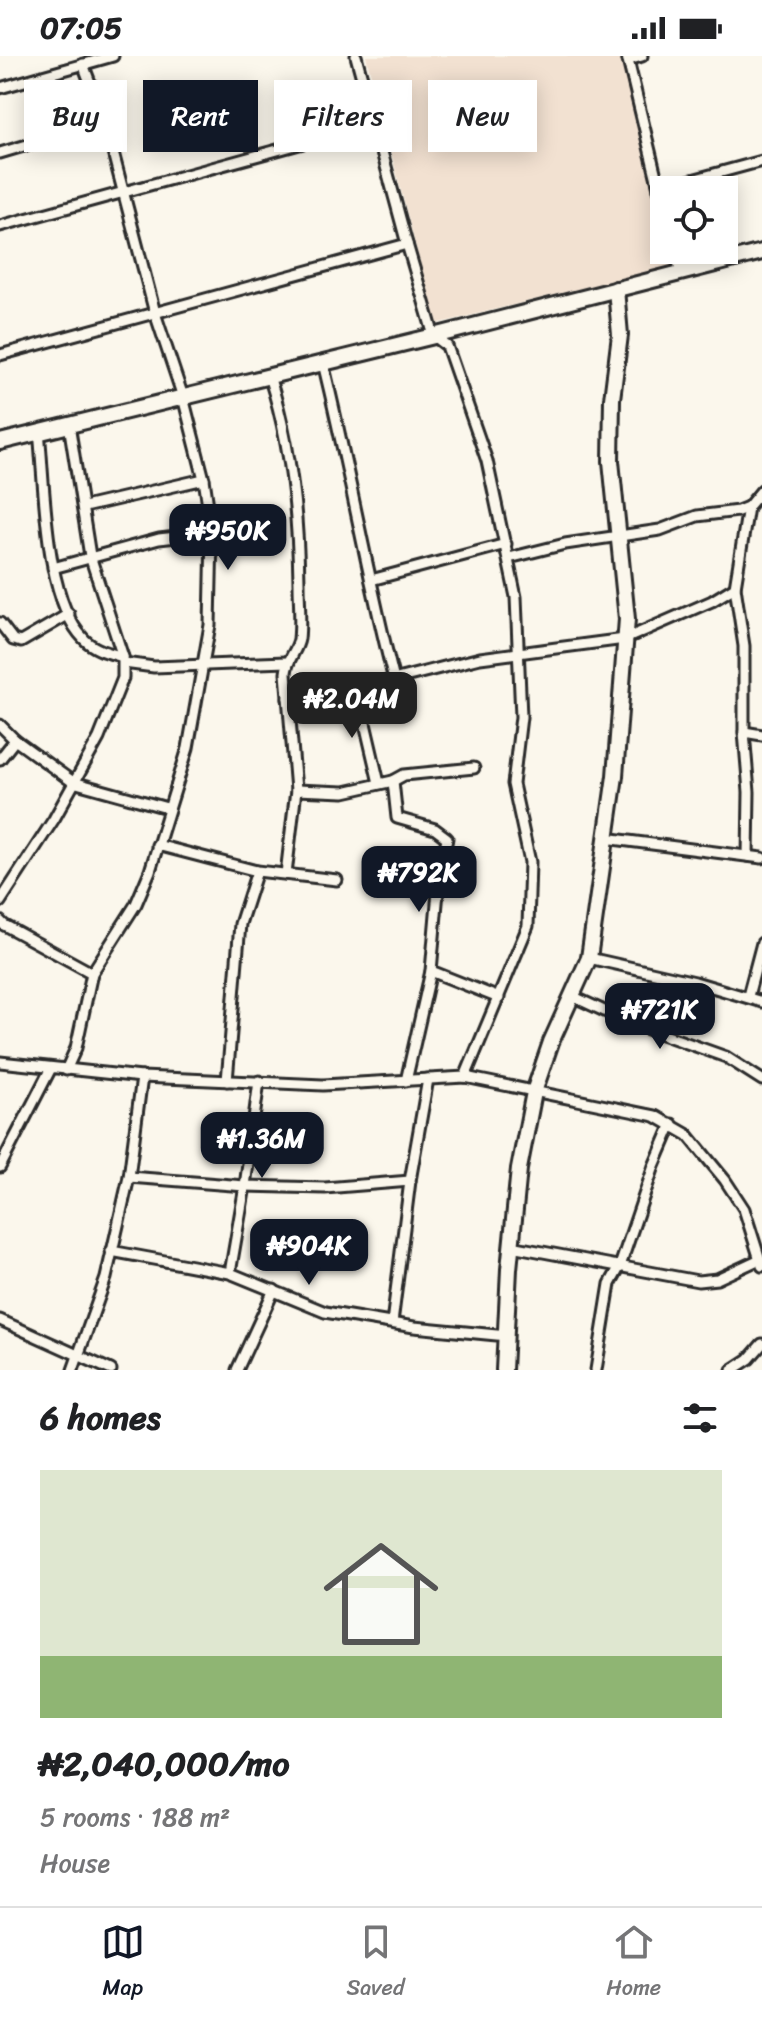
<!DOCTYPE html>
<html lang="en">
<head>
<meta charset="utf-8">
<style>
	body { margin:0; font-family:Sriracha,sans-serif; background:#f2f2f2; color:#202124; height:100vh; display:flex; flex-direction:column; font-size:30px; white-space:nowrap }
	* { box-sizing:border-box; margin:0 }
	p { font-size:26px; color:#757577 }
	.icon { flex:none; width:44px; height:44px; fill:none; stroke:currentColor; stroke-width:2; stroke-linecap:round; stroke-linejoin:round }
	.map { position:relative; height:1314px; overflow:hidden }
	.sheet { display:flex; flex-direction:column; background:#fff; flex:1 }
	.sheet>* { flex:none }
	.top-card { position:absolute; left:24px; top:24px; width:714px; height:72px; display:flex; gap:16px }
	.controls { position:absolute; left:650px; top:120px; display:grid; gap:16px }
	.controls a { display:grid; place-items:center; width:88px; height:88px; border-radius:0px; background:#fff; box-shadow:0 4px 20px #0003; font-size:40px }
	.price { position:absolute; translate:-50% -68px; padding:0 18px; border-radius:16px; background:#111827; color:#fff; font-size:26px; line-height:52px; filter:drop-shadow(0 2px 4px #0008) }
	.price::after { content:''; position:absolute; left:50%; top:48px; width:24px; height:18px; margin-left:-12px; background:inherit; clip-path:polygon(0 0,100% 0,50% 100%) }
	.price.active { background:#222; color:#fff }
	ul { padding:0; list-style:none }
	li { display:grid; align-content:center; gap:16px; height:424px; padding:0 40px }
	li+li { border-top:2px solid #e0e0e0 }
	li span { display:grid; place-items:center; height:248px; border-radius:0px; color:#555 }
	li>.icon { margin-inline-start:auto }
	span .icon { width:144px; height:144px; fill:#fffc; stroke-width:1 }
	li b { font-size:34px }
	h2 { display:flex; justify-content:space-between; align-items:center; height:96px; padding:0 40px; font-size:34px }
	.pill { padding:0 28px; border-radius:0px; background:#fff; box-shadow:0 4px 20px #0003; font-size:28px; line-height:72px }
	.pill.active { background:#111827; color:#fff }
	.status { display:flex; justify-content:space-between; align-items:center; height:56px; padding:0 40px; background:#fff; direction:ltr }
	.status svg { height:22px; fill:currentColor }
	.menu { display:flex; justify-content:space-around; align-items:center; height:112px; border-top:2px solid #e0e0e0; background:#fff; font-size:22px; color:#757577 }
	.menu a { display:grid; justify-items:center; gap:4px }
	.menu .active { color:#111827 }
	.map>svg:first-child { display:block }
	.built { fill:#f2e1d1 }
	.lines { fill:none; stroke-linecap:round; stroke-linejoin:round }
	.street-casing { stroke:#2b2b2b; stroke-width:15 }
	.secondary-casing { stroke:#2b2b2b; stroke-width:20 }
	.street { stroke:#fbf7ec; stroke-width:9 }
	.secondary { stroke:#fbf7ec; stroke-width:14 }
</style>
</head>
<body>
<div class="status"><b>07:05</b><svg viewBox="0 0 49 12"><path d="M0 12V9h3v3zM5 12V6h3v6zM10 12V3h3v9zM15 12V0h3v12zM26 1h20v11H26zM47 4h2v5h-2z"/></svg></div>
<div class="map">
<svg width="762" height="1314" viewBox="0 0 762 1314">
	<rect width="100%" height="100%" fill="#fbf7ec"/>
	<filter id="ink" filterUnits="userSpaceOnUse"><feTurbulence type="fractalNoise" baseFrequency=".0125" numOctaves="2"/><feDisplacementMap in="SourceGraphic" scale="16" xChannelSelector="R" yChannelSelector="G"/><feConvolveMatrix kernelMatrix="1 2 1 2 8 2 1 2 1" color-interpolation-filters="sRGB"/></filter>
	<g filter="url(#ink)">
		<polygon class="built" points="366,0 620,0 664,166 664,194 671,194 675,209 436,268"/>
		<g class="lines">
			<g class="street-casing">
				<g id="street">
					<polyline points="356,0 407,188 434,280 447,290 487,405 516,541 521,661 513,728 530,806 528,870 465,1021"/>
					<polyline points="627,0 664,153"/>
					<polyline points="628,4 642,0"/>
					<polyline points="0,32 113,0"/>
					<polyline points="0,97 105,66"/>
					<polyline points="659,133 762,105"/>
					<polyline points="0,170 376,67"/>
					<polyline points="675,194 681,217"/>
					<polyline points="0,299 407,188"/>
					<path d="M323,307C349,412 367,519 394,624"/>
					<path d="M269,320C291,387 298,457 299,527C299,545 301,565 299,583C297,595 287,603 286,617L296,734L286,818"/>
					<path d="M39,375C45,431 44,543 84,583C94,594 110,597 123,601"/>
					<polyline points="84,451 204,423"/>
					<polyline points="509,502 565,488 660,474 697,460 738,455 748,451 762,434"/>
					<polyline points="53,512 159,483 212,477"/>
					<polyline points="371,524 506,488"/>
					<polyline points="0,567 13,584 21,586 69,558"/>
					<polyline points="124,607 154,611 287,606"/>
					<polyline points="357,633 379,727"/>
					<polyline points="288,642 357,633 480,602 625,583 712,545 735,531"/>
					<polyline points="0,669 15,684 73,726 167,752"/>
					<polyline points="744,676 762,679"/>
					<polyline points="0,703 15,684"/>
					<polyline points="393,725 397,762 435,773 447,782 439,824 431,915 406,1025"/>
					<polyline points="296,734 344,736 393,725 404,719 474,712"/>
					<polyline points="605,782 762,802"/>
					<polyline points="157,789 257,815 337,824"/>
					<polyline points="748,800 749,736 744,676 744,590 735,531 748,451"/>
					<polyline points="0,846 54,763 99,682 123,622 123,601 90,500 69,368"/>
					<polyline points="0,865 4,869 92,917"/>
					<polyline points="589,902 695,926 762,946"/>
					<polyline points="431,915 499,942"/>
					<polyline points="572,940 628,966 726,1001 762,1024"/>
					<polyline points="748,940 762,887"/>
					<polyline points="0,1006 142,1021 323,1029 465,1021 655,1060 688,1079 725,1124 744,1153 762,1210"/>
					<polyline points="66,1014 76,992 92,917 136,848 150,815 188,692 210,569 212,477 204,423 183,341 155,257 105,66 83,8"/>
					<polyline points="227,1025 240,868 257,815"/>
					<polyline points="0,1111 51,1012"/>
					<polyline points="129,1121 245,1130 325,1132 410,1125"/>
					<polyline points="511,1190 698,1225 717,1223 760,1203"/>
					<polyline points="111,1195 230,1217 325,1256 414,1271 507,1280"/>
					<polyline points="230,1217 245,1130 259,1025"/>
					<polyline points="0,1264 111,1314"/>
					<polyline points="392,1267 410,1125 428,1023"/>
					<polyline points="73,1314 106,1222 129,1121 142,1021"/>
					<polyline points="237,1314 274,1234"/>
					<polyline points="596,1314 610,1228 620,1210 654,1110 672,1068"/>
					<polyline points="732,1314 749,1303 762,1288"/>
				</g>
			</g>
			<g class="secondary-casing">
				<g id="secondary">
					<polyline points="0,386 434,280 762,196"/>
					<polyline points="504,1314 509,1213 519,1113 534,1036 551,986 589,902 615,720 627,563 611,405 612,343 620,279 616,233"/>
				</g>
			</g>
			<use href="#street" class="street"/>
			<use href="#secondary" class="secondary"/>
		</g>
	</g>
</svg>
<div class="controls">
<a><svg class="icon" aria-label="locate" viewBox="0 0 24 24"><circle cx="12" cy="12" r="6"/><path d="M12 2v4M12 18v4M2 12h4M18 12h4"/></svg></a>
</div>
<b class="price" style="left:228px;top:516px">₦950K</b>
<b class="price active" style="left:352px;top:684px">₦2.04M</b>
<b class="price" style="left:419px;top:858px">₦792K</b>
<b class="price" style="left:660px;top:995px">₦721K</b>
<b class="price" style="left:262px;top:1124px">₦1.36M</b>
<b class="price" style="left:309px;top:1231px">₦904K</b>
<div class="top-card">
<a class="pill">Buy</a>
<a class="pill active">Rent</a>
<a class="pill">Filters</a>
<a class="pill">New</a>
</div>
</div>
<section class="sheet">
<h2>6 homes<svg class="icon" aria-label="filters" viewBox="0 0 24 24"><path d="M4 7h16M4 17h16"/><circle cx="9" cy="7" r="2"/><circle cx="15" cy="17" r="2"/></svg></h2>
<ul>
<li><span style="background:linear-gradient(#dfe7d0 75%,#8fb573 0)"><svg class="icon" aria-label="home" viewBox="0 0 24 24"><path d="M3 11l9-7 9 7M6 9v11h12V9"/></svg></span><div><b>₦2,040,000/mo</b><p>5 rooms · 188 m²</p><p>House</p></div></li>
</ul>
</section>
<nav class="menu">
<a class="active"><svg class="icon" aria-label="map" viewBox="0 0 24 24"><path d="M3 6l6-2 6 2 6-2v14l-6 2-6-2-6 2zM9 4v14M15 6v14"/></svg>Map</a>
<a><svg class="icon" aria-label="saved" viewBox="0 0 24 24"><path d="M7 4h10v16l-5-4-5 4z"/></svg>Saved</a>
<a><svg class="icon" aria-label="home" viewBox="0 0 24 24"><path d="M3 11l9-7 9 7M6 9v11h12V9"/></svg>Home</a>
</nav>
</body>
</html>
